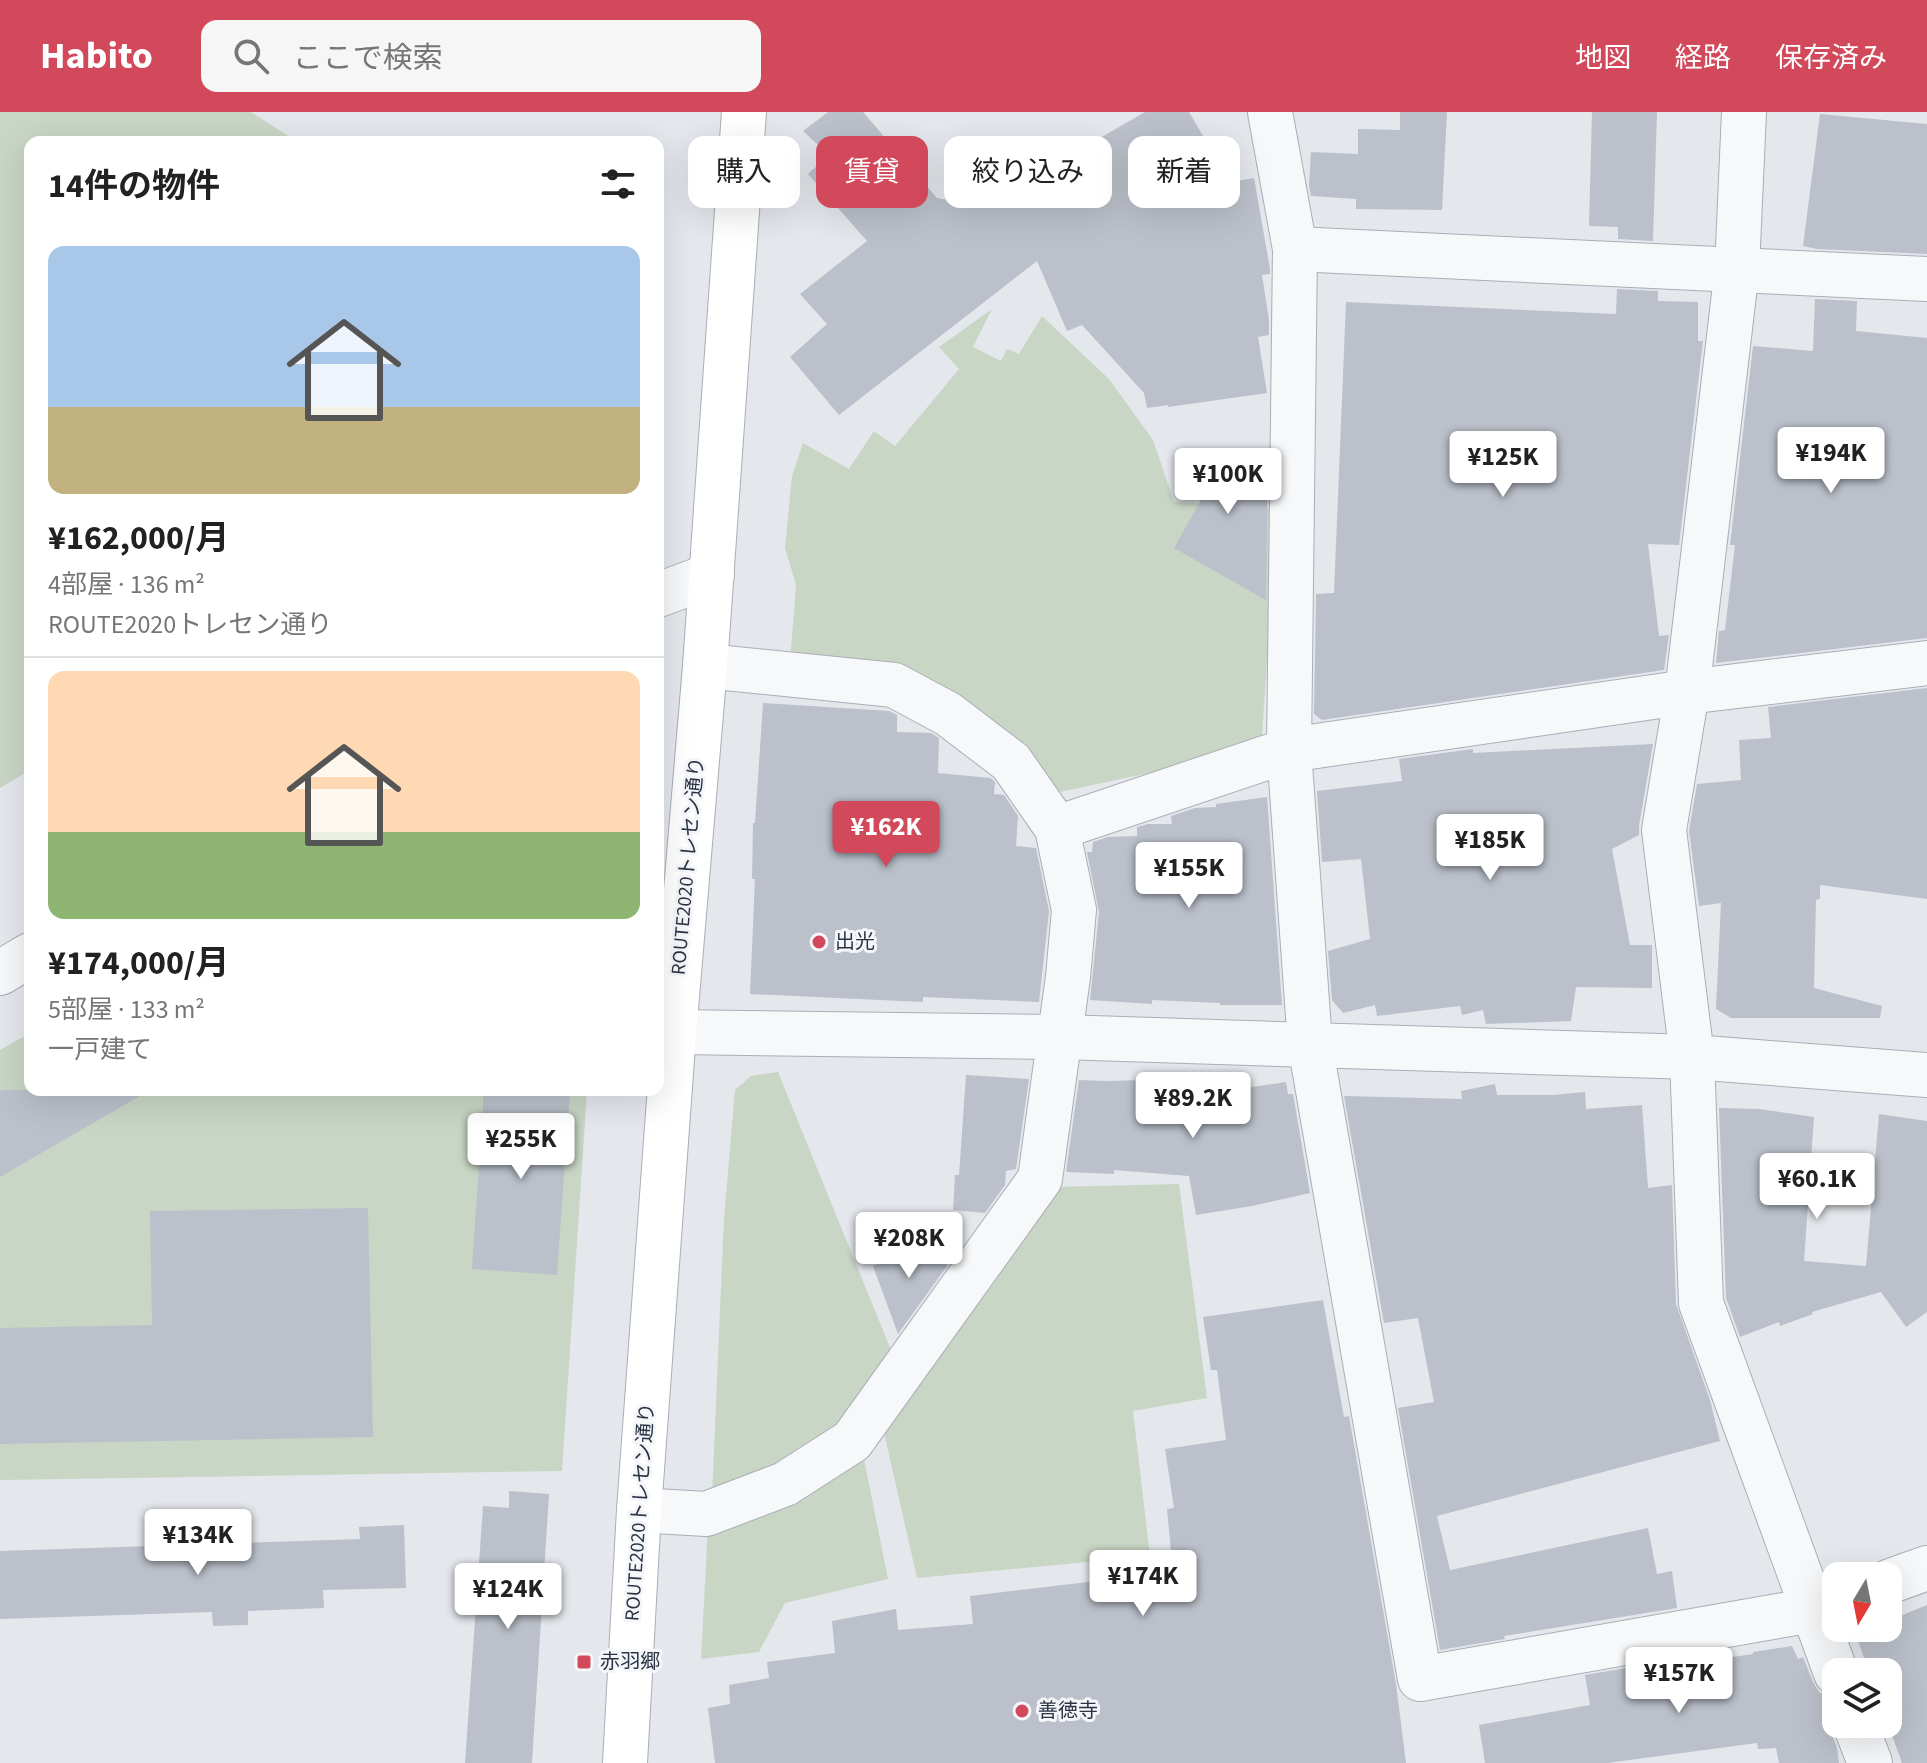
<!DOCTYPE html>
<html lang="ja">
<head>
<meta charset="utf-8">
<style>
	body { margin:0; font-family:"Source Sans 3","Noto Sans JP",sans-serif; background:#f6f6f6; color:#222; height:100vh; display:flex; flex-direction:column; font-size:30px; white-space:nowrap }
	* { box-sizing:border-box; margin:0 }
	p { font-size:26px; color:#767676 }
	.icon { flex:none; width:44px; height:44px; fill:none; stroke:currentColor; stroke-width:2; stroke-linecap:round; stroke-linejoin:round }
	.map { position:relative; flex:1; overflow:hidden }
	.details { position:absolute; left:24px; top:24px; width:640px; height:960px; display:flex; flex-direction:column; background:#fff; border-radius:16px; box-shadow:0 8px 32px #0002 }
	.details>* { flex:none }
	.guide { position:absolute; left:688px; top:24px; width:760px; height:72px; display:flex; gap:16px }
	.needle { width:52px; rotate:190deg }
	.controls { position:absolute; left:1822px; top:1450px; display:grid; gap:16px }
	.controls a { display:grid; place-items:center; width:80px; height:80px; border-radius:16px; background:#fff; box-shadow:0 8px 32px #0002; font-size:40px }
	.price { position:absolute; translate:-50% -68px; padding:0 18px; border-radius:8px; background:#fff; color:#222; font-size:26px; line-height:52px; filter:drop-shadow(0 2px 4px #0008) }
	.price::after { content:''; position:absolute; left:50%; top:48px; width:24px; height:18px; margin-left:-12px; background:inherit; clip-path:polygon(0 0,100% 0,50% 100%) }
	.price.on { background:#d1495b; color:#fff }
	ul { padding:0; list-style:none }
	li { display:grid; align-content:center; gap:16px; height:424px; padding:0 24px }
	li+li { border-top:2px solid #e0e0e0 }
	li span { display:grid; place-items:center; height:248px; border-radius:16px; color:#555 }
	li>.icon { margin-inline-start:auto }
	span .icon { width:144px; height:144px; fill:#fffc; stroke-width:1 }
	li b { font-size:34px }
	h2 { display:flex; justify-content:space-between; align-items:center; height:96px; padding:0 24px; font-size:34px }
	.tag { padding:0 28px; border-radius:16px; background:#fff; box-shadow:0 8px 32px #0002; font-size:28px; line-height:72px }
	.tag.on { background:#d1495b; color:#fff }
	header { display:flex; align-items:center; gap:48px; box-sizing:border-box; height:112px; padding:0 40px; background:#d1495b; color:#fff }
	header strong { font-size:38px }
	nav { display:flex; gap:44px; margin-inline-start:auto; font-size:28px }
	.search { width:560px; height:72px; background:#f6f6f6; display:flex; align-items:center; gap:20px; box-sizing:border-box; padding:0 28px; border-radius:16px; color:#767676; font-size:30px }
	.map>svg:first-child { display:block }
	.green { fill:#c9d6c5 }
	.building { fill:#bbc0ca }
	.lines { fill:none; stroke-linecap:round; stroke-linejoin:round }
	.minor-casing { stroke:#a9aeb7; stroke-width:46 }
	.tertiary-casing { stroke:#a9aeb7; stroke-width:46 }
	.secondary-casing { stroke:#a9aeb7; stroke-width:46 }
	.minor { stroke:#f7f8fa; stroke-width:44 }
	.tertiary { stroke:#f7f8fa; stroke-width:44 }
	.secondary { stroke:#fff; stroke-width:44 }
	.poi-dot { fill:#d1495b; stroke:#f4f6f9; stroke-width:3 }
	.labels { text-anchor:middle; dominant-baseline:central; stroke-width:6; stroke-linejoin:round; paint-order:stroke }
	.street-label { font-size:20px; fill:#2b3445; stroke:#f4f6f9 }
	.poi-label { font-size:20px; fill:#2b3445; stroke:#f4f6f9; text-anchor:start }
</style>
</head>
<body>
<header>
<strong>Habito</strong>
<div class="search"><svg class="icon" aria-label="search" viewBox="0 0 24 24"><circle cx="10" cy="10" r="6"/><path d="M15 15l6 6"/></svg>ここで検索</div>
<nav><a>地図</a><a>経路</a><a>保存済み</a></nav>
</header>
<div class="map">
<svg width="1927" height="1651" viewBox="0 0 1927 1651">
	<rect width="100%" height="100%" fill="#e4e7ec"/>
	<g class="green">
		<polygon points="0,0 251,0 298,30 30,30 30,658 0,676"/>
		<polygon points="992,197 973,235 1001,249 1007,237 1019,242 1042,204 1109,267 1153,328 1174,390 1274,396 1275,433 1261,637 1060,680 1019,631 915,559 790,550 796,473 785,436 792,364 803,331 849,357 874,319 895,334 959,257 939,235"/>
		<polygon points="30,921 30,978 587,978 562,1359 0,1368 0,938"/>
		<polygon points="778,960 893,1243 846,1316 797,1351 712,1383 724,1106 735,978 751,964"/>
		<polygon points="1179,1072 1207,1286 1133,1299 1150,1444 917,1466 883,1316 1053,1075"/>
		<polygon points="862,1337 888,1467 785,1491 759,1540 701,1547 708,1413"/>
	</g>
	<g class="building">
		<polygon points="828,0 863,0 937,86 983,94 1145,0 1189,0 1230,70 1254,66 1270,157 1270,162 1262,163 1269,208 1269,223 1258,225 1267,281 1168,295 1168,293 1147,296 1144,281 1082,213 1067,219 1037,149 839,303 790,245 827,212 800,182 867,129 808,62 829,43 803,19"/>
		<polygon points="1400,0 1447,0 1442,98 1356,97 1356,87 1311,84 1309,74 1311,40 1358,42 1358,17 1400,18"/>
		<polygon points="1592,0 1657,0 1653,129 1618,127 1618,115 1589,114"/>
		<polygon points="1820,2 1927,12 1927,142 1817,137 1803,134"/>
		<polygon points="1617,177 1658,179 1658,189 1698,190 1698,229 1703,229 1679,433 1648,432 1659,524 1669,523 1664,558 1322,608 1314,602 1316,482 1334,481 1346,190 1616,202"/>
		<polygon points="1815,187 1857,189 1856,219 1927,226 1927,526 1716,551 1719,519 1725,518 1735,433 1730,433 1753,234 1813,239"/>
		<polygon points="1181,340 1268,343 1266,488 1174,436 1206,379 1180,378"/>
		<polygon points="1927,576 1927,787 1820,773 1820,787 1816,788 1814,876 1882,894 1880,906 1731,906 1716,897 1721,791 1699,794 1689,719 1697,672 1741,668 1739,628 1771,626 1768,595"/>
		<polygon points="763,591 889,599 897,603 897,620 931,621 939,626 938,661 990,666 993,668 995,670 994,682 1004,683 1018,704 1016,734 1036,736 1049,799 1039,890 923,885 923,890 750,882 755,767 752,767 753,711 755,711"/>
		<polygon points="1653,632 1639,714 1639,723 1612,737 1630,833 1652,833 1652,876 1576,875 1571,909 1486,912 1483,898 1462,903 1460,894 1377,904 1375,893 1343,901 1332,888 1328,839 1370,827 1361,747 1322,750 1317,679 1402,669 1399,647 1473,637 1473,641"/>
		<polygon points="1267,685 1282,893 1220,893 1220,891 1152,888 1152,892 1090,888 1099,800 1087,740 1092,740 1093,730 1108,725 1137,724 1137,715 1148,712 1172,712 1171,704 1195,696 1216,695 1216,692"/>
		<polygon points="966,963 1029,967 1016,1057 1006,1059 1005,1073 985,1101 953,1098 955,1063 959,1063"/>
		<polygon points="1172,967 1173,987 1286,970 1288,982 1293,982 1310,1081 1252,1094 1196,1103 1189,1064 1114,1058 1114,1062 1066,1060 1079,968 1108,969"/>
		<polygon points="1495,972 1497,983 1553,983 1585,980 1586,997 1642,993 1648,1076 1672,1073 1676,1192 1710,1288 1720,1329 1437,1404 1450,1458 1648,1416 1657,1462 1672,1459 1677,1496 1504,1524 1505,1527 1440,1538 1398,1296 1434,1290 1418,1206 1384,1211 1344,984 1462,987 1461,979"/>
		<polygon points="0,978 150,978 0,1065"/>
		<polygon points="484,978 570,978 557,1163 472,1157"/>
		<polygon points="1719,996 1759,997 1814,1005 1804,1149 1866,1154 1879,1002 1927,1009 1927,1200 1906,1215 1881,1180 1812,1200 1813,1202 1780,1214 1779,1210 1740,1225 1726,1186"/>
		<polygon points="368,1096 373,1325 0,1332 0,1216 152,1213 150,1099"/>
		<polygon points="937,1129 947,1154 898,1222 873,1154"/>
		<polygon points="1323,1188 1344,1305 1349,1304 1396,1572 1406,1651 715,1651 708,1596 730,1592 729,1573 769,1566 767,1550 835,1541 832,1509 896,1497 898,1518 973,1512 970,1484 1173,1460 1167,1397 1174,1396 1165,1337 1226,1328 1217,1258 1211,1258 1203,1205"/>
		<polygon points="509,1379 549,1382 532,1651 465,1651 483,1394 509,1396"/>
		<polygon points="404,1413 406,1476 323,1478 324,1496 248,1499 248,1513 213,1514 212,1500 0,1507 0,1439 360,1427 359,1415"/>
		<polygon points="1927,1493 1927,1651 1902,1651 1888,1612 1888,1560 1869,1560 1856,1523 1872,1516 1888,1516 1888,1509"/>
		<polygon points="1792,1534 1798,1547 1803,1545 1813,1570 1819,1580 1832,1586 1833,1601 1830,1609 1831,1620 1837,1636 1839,1651 1779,1651 1776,1636 1758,1637 1757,1631 1607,1651 1485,1651 1479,1613 1590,1593 1585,1563 1685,1546 1686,1552 1753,1542 1753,1540"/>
	</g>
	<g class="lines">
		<g class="minor-casing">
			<g id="minor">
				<polyline points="1270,0 1295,137 1289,638 1310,932 1420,1567 1812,1498 1836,1489"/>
				<polyline points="1744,0 1737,157 1687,580 1664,718 1692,945 1701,1191 1836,1561"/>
				<polyline points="1295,137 1927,167"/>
				<polyline points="658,483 712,463"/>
				<polyline points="1057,716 1289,638 1687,580 1927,551"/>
				<polyline points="0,861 30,843"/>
				<polyline points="639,1398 706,1402 785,1372 852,1329 1040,1067 1068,865 1074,798 1057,716 1011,650 948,602 894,573 705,554"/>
				<polyline points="1888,1470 1927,1456"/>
				<polyline points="1855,1612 1870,1651"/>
			</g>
		</g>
		<g class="tertiary-casing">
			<polyline id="tertiary" points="674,920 1060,925 1692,945 1927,963"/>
		</g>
		<g class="secondary-casing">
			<polyline id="secondary" points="625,1651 639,1398 674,920 705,554 744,0"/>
		</g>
		<use href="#minor" class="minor"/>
		<use href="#tertiary" class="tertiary"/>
		<use href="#secondary" class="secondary"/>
	</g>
	<g class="poi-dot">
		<circle cx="819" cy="830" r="8"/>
		<rect x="576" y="1542" width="16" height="16" rx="4"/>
		<circle cx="1022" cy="1599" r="8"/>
	</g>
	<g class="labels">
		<g class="street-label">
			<text transform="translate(688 754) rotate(-85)">ROUTE2020トレセン通り</text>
			<text transform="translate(640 1400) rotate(-86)">ROUTE2020トレセン通り</text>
		</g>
		<g class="poi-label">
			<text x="835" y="830">出光</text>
			<text x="600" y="1550">赤羽郷</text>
			<text x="1038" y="1599">善徳寺</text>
		</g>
	</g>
</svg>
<div class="controls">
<a><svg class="needle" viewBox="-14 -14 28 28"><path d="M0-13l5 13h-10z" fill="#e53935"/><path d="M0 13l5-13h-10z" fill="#767676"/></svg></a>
<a><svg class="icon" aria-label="layers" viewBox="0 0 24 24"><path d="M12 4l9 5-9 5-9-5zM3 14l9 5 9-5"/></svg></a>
</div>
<b class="price" style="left:1831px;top:383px">¥194K</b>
<b class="price" style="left:1503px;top:387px">¥125K</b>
<b class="price" style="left:1228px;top:404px">¥100K</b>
<b class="price on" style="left:886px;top:757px">¥162K</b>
<b class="price" style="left:1490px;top:770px">¥185K</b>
<b class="price" style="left:1189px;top:798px">¥155K</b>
<b class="price" style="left:1193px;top:1028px">¥89.2K</b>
<b class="price" style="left:521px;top:1069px">¥255K</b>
<b class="price" style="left:1817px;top:1109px">¥60.1K</b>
<b class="price" style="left:909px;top:1168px">¥208K</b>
<b class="price" style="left:198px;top:1465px">¥134K</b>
<b class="price" style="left:1143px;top:1506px">¥174K</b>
<b class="price" style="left:508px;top:1519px">¥124K</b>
<b class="price" style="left:1679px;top:1603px">¥157K</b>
<div class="guide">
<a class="tag">購入</a>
<a class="tag on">賃貸</a>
<a class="tag">絞り込み</a>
<a class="tag">新着</a>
</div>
<section class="details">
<h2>14件の物件<svg class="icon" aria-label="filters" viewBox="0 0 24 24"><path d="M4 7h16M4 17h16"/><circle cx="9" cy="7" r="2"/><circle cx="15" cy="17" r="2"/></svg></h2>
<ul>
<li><span style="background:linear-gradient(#a9c7e8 65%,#c2b280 0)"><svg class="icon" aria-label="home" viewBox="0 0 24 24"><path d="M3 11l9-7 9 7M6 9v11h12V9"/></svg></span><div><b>¥162,000/月</b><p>4部屋 · 136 m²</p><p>ROUTE2020トレセン通り</p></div></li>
<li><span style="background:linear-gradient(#ffd9b3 65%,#8fb573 0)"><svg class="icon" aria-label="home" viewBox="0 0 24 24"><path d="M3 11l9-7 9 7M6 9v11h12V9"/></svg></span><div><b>¥174,000/月</b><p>5部屋 · 133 m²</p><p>一戸建て</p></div></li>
</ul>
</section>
</div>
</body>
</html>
